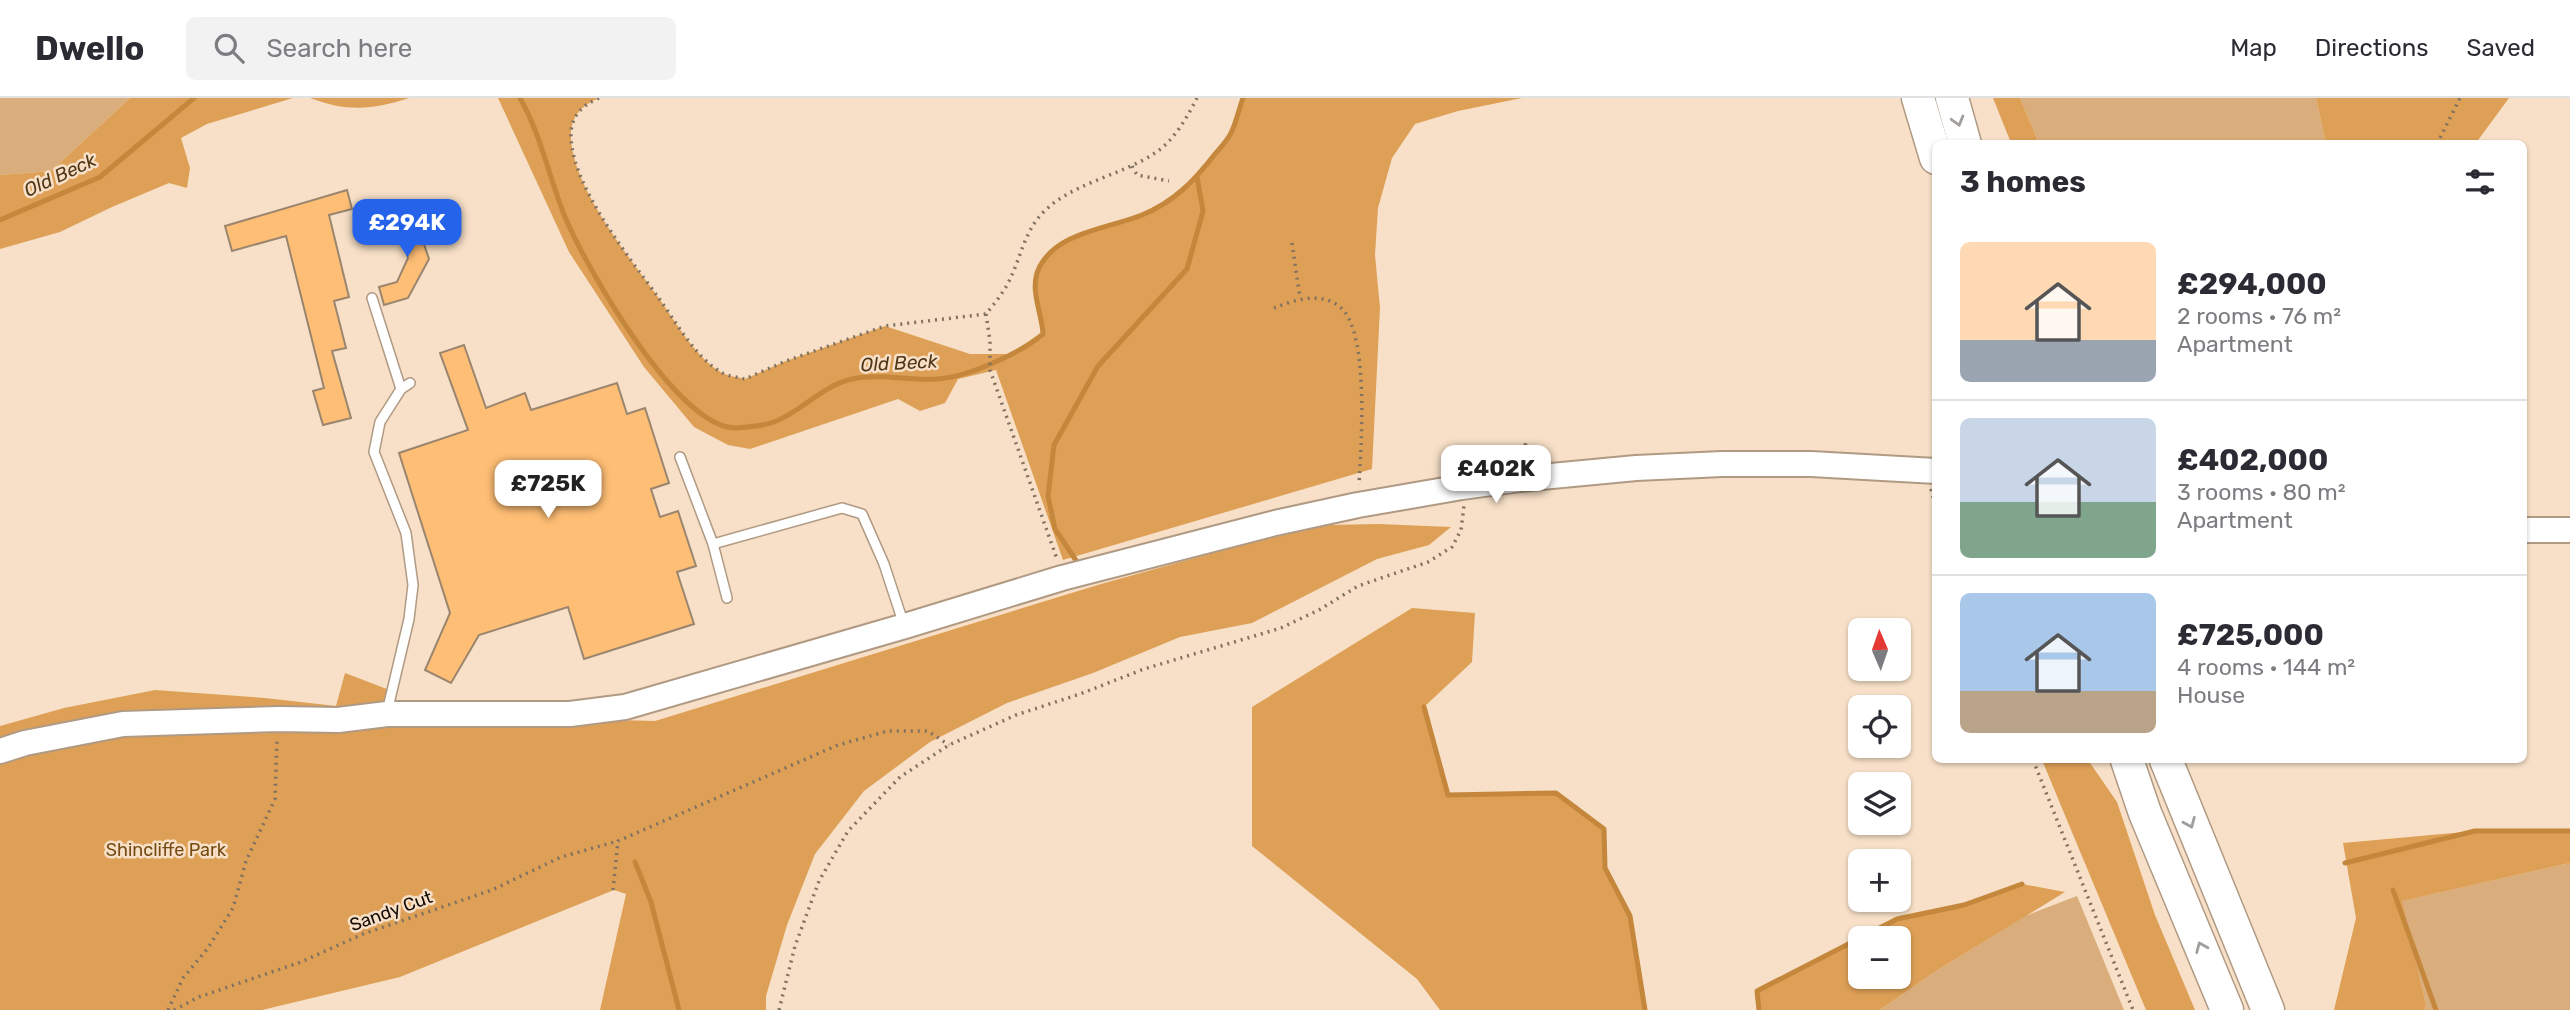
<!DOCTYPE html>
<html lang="en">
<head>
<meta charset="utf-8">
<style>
	body { margin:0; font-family:Rubik,sans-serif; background:#f2f2f3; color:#2b2b33; height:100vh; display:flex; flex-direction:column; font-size:26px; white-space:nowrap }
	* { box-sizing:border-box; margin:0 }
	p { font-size:23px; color:#7c7c81 }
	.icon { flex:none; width:38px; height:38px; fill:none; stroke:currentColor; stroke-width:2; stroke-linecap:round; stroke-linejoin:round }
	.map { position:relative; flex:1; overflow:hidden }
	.details { position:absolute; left:1932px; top:42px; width:595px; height:623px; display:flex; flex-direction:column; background:#fff; border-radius:10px; box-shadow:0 2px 5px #0004 }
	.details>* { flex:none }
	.needle { width:46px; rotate:358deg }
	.tools { position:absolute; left:1848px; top:520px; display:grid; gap:14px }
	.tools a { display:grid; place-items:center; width:63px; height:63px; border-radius:10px; background:#fff; box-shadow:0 2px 5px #0004; font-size:35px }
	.price { position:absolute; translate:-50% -60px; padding:0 16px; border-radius:14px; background:#fff; color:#222; font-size:23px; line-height:46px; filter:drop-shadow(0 2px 4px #0008) }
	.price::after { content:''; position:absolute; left:50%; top:42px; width:21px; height:16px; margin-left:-10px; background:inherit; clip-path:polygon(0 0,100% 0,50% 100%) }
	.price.current { background:#2563eb; color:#fff }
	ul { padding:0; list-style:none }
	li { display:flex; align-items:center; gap:21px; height:175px; padding:0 28px }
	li+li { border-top:2px solid #e1e1e2 }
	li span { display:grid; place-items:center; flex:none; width:196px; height:140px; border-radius:10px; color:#555 }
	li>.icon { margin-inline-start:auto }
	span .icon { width:84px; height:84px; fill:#fffc; stroke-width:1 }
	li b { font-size:30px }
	h2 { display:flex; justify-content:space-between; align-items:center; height:84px; padding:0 28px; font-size:30px }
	header { display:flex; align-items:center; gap:42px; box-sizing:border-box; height:98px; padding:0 35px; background:#fff; border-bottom:2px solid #e1e1e2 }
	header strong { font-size:33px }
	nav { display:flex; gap:38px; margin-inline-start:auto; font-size:24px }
	.search { width:490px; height:63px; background:#f2f2f3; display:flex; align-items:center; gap:18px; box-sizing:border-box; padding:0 24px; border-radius:10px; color:#7c7c81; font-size:26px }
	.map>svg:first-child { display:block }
	.green { fill:#daae7c }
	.forest { fill:#dea056; fill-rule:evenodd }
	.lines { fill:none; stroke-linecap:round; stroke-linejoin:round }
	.stream { stroke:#c4873c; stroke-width:5 }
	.building { fill:#febe75; stroke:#9a856e; stroke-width:2 }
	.lane-casing { stroke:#b09a83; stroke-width:12 }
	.secondary-casing { stroke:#b09a83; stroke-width:28 }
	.highway-casing { stroke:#b09a83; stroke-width:35 }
	.path { stroke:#807161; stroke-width:3.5; stroke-dasharray:2 5; stroke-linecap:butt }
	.lane { stroke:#fff; stroke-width:9 }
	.secondary { stroke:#fff; stroke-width:24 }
	.highway { stroke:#fff; stroke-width:32 }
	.oneway { stroke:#a19e9b }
	.labels { text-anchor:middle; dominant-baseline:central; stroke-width:5; stroke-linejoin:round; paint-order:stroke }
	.park-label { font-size:18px; fill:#754b13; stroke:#f7e0c7 }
	.street-label { font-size:18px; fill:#140c05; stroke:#f7e0c7 }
	.water-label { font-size:19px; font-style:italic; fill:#513717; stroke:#f7e0c7 }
</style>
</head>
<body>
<header>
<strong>Dwello</strong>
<div class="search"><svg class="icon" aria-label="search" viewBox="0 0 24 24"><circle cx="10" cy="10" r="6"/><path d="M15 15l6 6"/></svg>Search here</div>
<nav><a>Map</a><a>Directions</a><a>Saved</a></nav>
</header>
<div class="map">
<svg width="2570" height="912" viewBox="0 0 2570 912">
	<rect width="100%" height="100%" fill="#f7e0c7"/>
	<g class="green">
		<polygon points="0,0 130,0 51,73 0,77"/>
		<polygon points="2020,0 2316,0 2326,45 2039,45"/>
		<polygon points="2570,765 2570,912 2425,912 2426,907 2401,803"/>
		<polygon points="2077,798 2124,912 1880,912 1936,873 2025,818"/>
	</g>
	<g class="forest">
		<polygon points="130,0 293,0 207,26 181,40 190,70 187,90 169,85 112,109 60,134 0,151 0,77 51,73"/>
		<path d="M310,0H409C372,12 347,14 310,0Z"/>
		<path d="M498,0H599C581,8 570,19 571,40C573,90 629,159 658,199C676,224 693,256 719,273C726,278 737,279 745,281L786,263L885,228L970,256H1011L1030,247L1043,236C1042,213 1028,190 1040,168C1058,134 1110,130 1142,117C1174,104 1194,83 1215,56C1220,50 1227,43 1231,35C1236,25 1239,11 1243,0H1522L1458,13L1415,26L1392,60L1378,110L1375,157L1380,210L1372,371L1063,462L996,272L958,281L945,305L920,313L898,301L750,351L728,347L694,329L644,269L569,154Z"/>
		<polygon points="1993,0 2020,0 2039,45 2011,45"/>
		<polygon points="2316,0 2509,0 2476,45 2326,46"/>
		<polygon points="1379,426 1451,429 1429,447 1377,461 1252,525 1180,539 1093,575 1007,605 930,644 864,693 815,756 787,827 766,898 766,912 600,912 626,796 614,792 400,879 262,912 0,912 0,628 64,610 155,592 265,600 336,608 345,575 392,593 387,616 655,623 1101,486 1252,444 1330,427"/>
		<polygon points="1412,510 1475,515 1472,564 1424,609 1448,696 1556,695 1604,731 1605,770 1630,818 1645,912 1440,912 1417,881 1252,748 1252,609"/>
		<polygon points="2042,662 2088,662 2117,704 2155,817 2195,912 2146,912"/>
		<polygon points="2475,733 2570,733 2570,765 2402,803 2426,907 2425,912 2334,912 2356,820 2343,745"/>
		<path d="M2022,786L2065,794L1936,873L1880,912H1759L1757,893L1897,821L1964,807ZM1860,840H1899V878H1860Z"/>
	</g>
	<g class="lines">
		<g class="stream">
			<path d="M520,0C541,37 549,79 565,119C586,169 678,332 737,330C749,329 763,328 774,324C803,313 821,288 852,281C880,275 909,283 937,281C968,279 1019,256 1043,236C1042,214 1028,190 1040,168C1058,134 1110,130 1142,117C1174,104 1194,83 1215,56C1220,50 1227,43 1231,35C1236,25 1239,11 1243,0"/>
			<polyline points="0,122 100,79 194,0"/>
			<polyline points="1077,464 1055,431 1048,398 1054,347 1098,268 1187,171 1203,113 1197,79"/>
			<polyline points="1424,609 1448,697 1556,695 1604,731 1605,770 1630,818 1645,912"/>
			<polyline points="635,764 651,804 679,912"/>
			<polyline points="2345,765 2475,733 2570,733"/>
			<polyline points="2393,792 2436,912"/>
			<polyline points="1759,912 1757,893 1897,821 1964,807 2022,786"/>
		</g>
	</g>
	<g class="building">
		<polygon points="347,92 352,111 329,117 349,199 334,203 346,250 332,253 351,320 323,327 313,293 324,290 286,138 232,153 225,128"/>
		<polygon points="411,108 429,161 408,200 384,207 379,189 397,184 408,160 394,113"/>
		<polygon points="464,247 486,310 525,295 531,312 617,285 627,316 645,310 669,385 651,391 660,419 678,413 696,468 677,474 694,526 584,561 568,509 479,537 451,585 425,572 450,515 399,355 468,332 440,255"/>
	</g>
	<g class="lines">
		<g class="lane-casing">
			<g id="lane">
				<polyline points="372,200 401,291"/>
				<polyline points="680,359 713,446 727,500"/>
				<polyline points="713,446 842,410 862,416 884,466 904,527"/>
				<polyline points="387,614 409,521 413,487 406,435 374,354 380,324 401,291 410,285"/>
			</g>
		</g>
		<g class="secondary-casing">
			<g id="secondary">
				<polyline points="2524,432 2570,432"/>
				<polyline points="0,653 25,645 123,626 278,621 338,622 387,616 570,616 625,609 905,528 1062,480 1275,425 1358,407 1462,389 1520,381 1636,370 1722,366 1811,366 1936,373"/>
			</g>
		</g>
		<g class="highway-casing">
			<g id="highway">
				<polyline points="1918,0 1936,60"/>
				<polyline points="1952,0 1965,46"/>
				<polyline points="2127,662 2145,715 2227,912"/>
				<polyline points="2166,662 2268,912"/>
			</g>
		</g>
		<g class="path">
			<path d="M599,0C581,8 570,19 571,40C573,90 629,159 658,199C676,224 693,256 719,273C726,278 737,279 745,281L786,263L885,228L986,216C995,205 1004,194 1010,181C1020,161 1024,137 1039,119C1066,86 1121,78 1155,55C1174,43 1187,19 1197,0"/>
			<polyline points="2437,46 2460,0"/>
			<polyline points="1132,68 1137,77 1169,83"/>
			<polyline points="1292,145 1300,200"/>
			<path d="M1274,210C1294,202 1321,193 1340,209C1370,233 1361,349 1359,387"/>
			<polyline points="986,216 990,243 990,272 1057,461"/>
			<polyline points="1523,361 1526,343"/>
			<polyline points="1931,391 1936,410"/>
			<polyline points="2033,662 2133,912"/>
			<polyline points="613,792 618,743 838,647 888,633 928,633 949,647"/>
			<polyline points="168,912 183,880 208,850 233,810 246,763 275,701 277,640"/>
			<polyline points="174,912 199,899 301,864 363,836 492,792 561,759 618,743"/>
			<polyline points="779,912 795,848 819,783 848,733 900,679 949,647 1016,617 1080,596 1144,571 1281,530 1319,512 1358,488 1428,464 1452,449 1461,432 1464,408"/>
		</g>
		<use href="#lane" class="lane"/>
		<use href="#secondary" class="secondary"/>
		<use href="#highway" class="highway"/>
	</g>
	<defs><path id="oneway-chevron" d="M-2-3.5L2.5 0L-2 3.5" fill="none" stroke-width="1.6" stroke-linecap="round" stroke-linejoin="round" transform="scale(1.75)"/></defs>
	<g class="oneway">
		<use href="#oneway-chevron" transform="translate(1958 23) rotate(74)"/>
		<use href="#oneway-chevron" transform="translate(2190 725) rotate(67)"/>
		<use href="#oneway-chevron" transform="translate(2201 849) rotate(-113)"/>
	</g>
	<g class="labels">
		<g class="park-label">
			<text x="166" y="752">Shincliffe Park</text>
		</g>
		<g class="street-label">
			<text transform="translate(391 813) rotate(-20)">Sandy Cut</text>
		</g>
		<g class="water-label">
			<text transform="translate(60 77) rotate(-25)">Old Beck</text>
			<text transform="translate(899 265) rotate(-3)">Old Beck</text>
		</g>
	</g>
</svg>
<div class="tools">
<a><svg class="needle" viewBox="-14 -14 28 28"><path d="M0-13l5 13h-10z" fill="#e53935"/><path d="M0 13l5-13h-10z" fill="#7c7c81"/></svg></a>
<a><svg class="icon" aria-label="locate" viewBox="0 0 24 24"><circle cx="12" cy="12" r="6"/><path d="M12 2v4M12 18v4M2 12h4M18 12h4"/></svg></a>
<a><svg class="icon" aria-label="layers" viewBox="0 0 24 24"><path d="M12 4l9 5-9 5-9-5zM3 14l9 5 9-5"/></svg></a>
<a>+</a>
<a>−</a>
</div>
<b class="price current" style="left:407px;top:161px">£294K</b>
<b class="price" style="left:1496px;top:407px">£402K</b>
<b class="price" style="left:548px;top:422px">£725K</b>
<section class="details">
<h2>3 homes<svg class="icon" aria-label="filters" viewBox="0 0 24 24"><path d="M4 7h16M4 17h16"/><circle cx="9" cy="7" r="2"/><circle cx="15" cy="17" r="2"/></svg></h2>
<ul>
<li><span style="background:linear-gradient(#ffd9b3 70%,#9aa5b1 0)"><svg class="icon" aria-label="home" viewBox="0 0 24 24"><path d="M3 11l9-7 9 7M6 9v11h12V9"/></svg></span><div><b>£294,000</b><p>2 rooms · 76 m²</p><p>Apartment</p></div></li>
<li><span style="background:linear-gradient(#c9d6e8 60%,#7fa58c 0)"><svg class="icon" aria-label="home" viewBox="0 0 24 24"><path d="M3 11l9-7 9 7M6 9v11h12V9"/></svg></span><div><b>£402,000</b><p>3 rooms · 80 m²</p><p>Apartment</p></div></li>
<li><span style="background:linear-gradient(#a9c7e8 70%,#b9a48a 0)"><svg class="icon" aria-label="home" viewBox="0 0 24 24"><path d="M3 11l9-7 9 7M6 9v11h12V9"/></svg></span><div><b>£725,000</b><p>4 rooms · 144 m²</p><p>House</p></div></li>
</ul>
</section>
</div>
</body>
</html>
